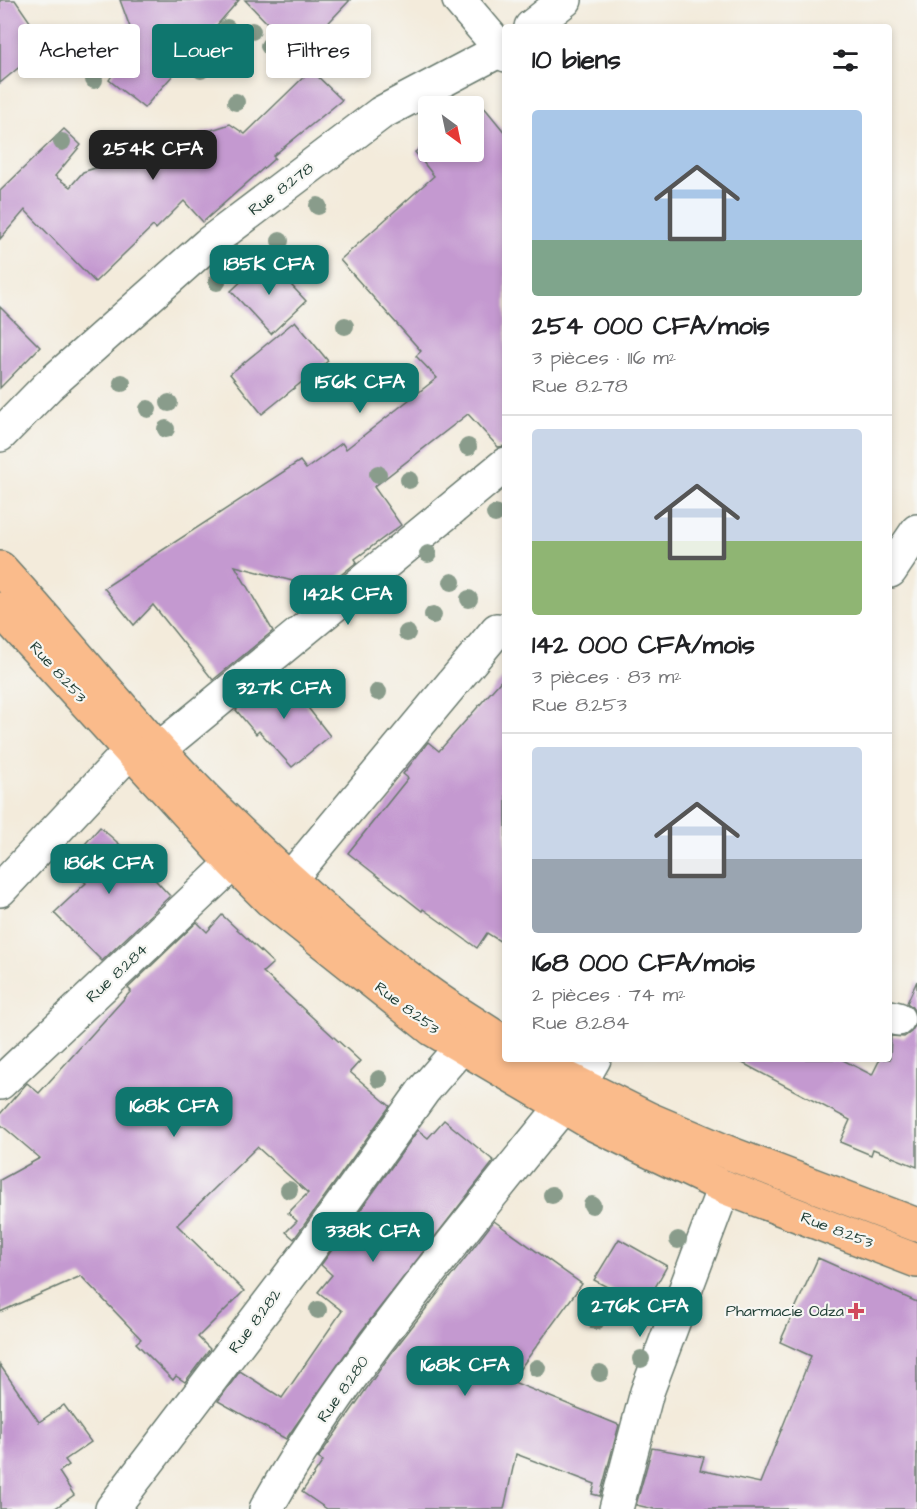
<!DOCTYPE html>
<html lang="fr">
<head>
<meta charset="utf-8">
<style>
	body { margin:0; font-family:"Architects Daughter",sans-serif; background:#f2f2f2; color:#202124; height:100vh; display:flex; flex-direction:column; font-size:22px; white-space:nowrap }
	* { box-sizing:border-box; margin:0 }
	p { font-size:20px; color:#757577 }
	.icon { flex:none; width:33px; height:33px; fill:none; stroke:currentColor; stroke-width:2; stroke-linecap:round; stroke-linejoin:round }
	.map { position:relative; flex:1; overflow:hidden }
	.panel { position:absolute; left:502px; top:24px; width:390px; height:1038px; display:flex; flex-direction:column; background:#fff; border-radius:6px; box-shadow:0 3px 9px #0003 }
	.panel>* { flex:none }
	.guide { position:absolute; left:18px; top:24px; width:394px; height:54px; display:flex; gap:12px }
	.needle { width:39px; rotate:147deg }
	.buttons { position:absolute; left:418px; top:96px; display:grid; gap:12px }
	.buttons a { display:grid; place-items:center; width:66px; height:66px; border-radius:6px; background:#fff; box-shadow:0 3px 9px #0003; font-size:30px }
	.price { position:absolute; translate:-50% -51px; padding:0 14px; border-radius:12px; background:#0f766e; color:#fff; font-size:20px; line-height:39px; filter:drop-shadow(0 2px 3px #0008) }
	.price::after { content:''; position:absolute; left:50%; top:36px; width:18px; height:14px; margin-left:-9px; background:inherit; clip-path:polygon(0 0,100% 0,50% 100%) }
	.price.on { background:#222; color:#fff }
	ul { padding:0; list-style:none }
	li { display:grid; align-content:center; gap:12px; height:318px; padding:0 30px }
	li+li { border-top:2px solid #e0e0e0 }
	li span { display:grid; place-items:center; height:186px; border-radius:6px; color:#555 }
	li>.icon { margin-inline-start:auto }
	span .icon { width:108px; height:108px; fill:#fffc; stroke-width:1 }
	li b { font-size:26px }
	h2 { display:flex; justify-content:space-between; align-items:center; height:72px; padding:0 30px; font-size:26px }
	.pill { padding:0 21px; border-radius:6px; background:#fff; box-shadow:0 3px 9px #0003; font-size:21px; line-height:54px }
	.pill.on { background:#0f766e; color:#fff }
	.map>svg:first-child { display:block }
	.building { fill:#c499d0 }
	.lines { fill:none; stroke-linecap:round; stroke-linejoin:round }
	.minor-casing { stroke:#697a6e; stroke-width:36 }
	.trunk-casing { stroke:#697a6e; stroke-width:36 }
	.minor { stroke:#fff; stroke-width:33 }
	.trunk { stroke:#fabb8b; stroke-width:33 }
	.tree { fill:#899c8b }
	.poi-dot { fill:#d1495b; stroke:#f6f6f2; stroke-width:2 }
	.labels { text-anchor:middle; dominant-baseline:central; stroke-width:4.5; stroke-linejoin:round; paint-order:stroke }
	.street-label { font-size:16px; fill:#1f3d34; stroke:#f6f6f2 }
	.poi-label { font-size:16px; fill:#1f3d34; stroke:#f6f6f2; text-anchor:end }
</style>
</head>
<body>
<div class="map">
<svg width="917" height="1509" viewBox="0 0 917 1509">
	<rect width="100%" height="100%" fill="#f6f6f2"/>
	<filter id="ink" filterUnits="userSpaceOnUse"><feTurbulence type="fractalNoise" baseFrequency=".0167" numOctaves="2"/><feDisplacementMap in="SourceGraphic" scale="12" xChannelSelector="R" yChannelSelector="G"/><feConvolveMatrix kernelMatrix="1 2 1 2 8 2 1 2 1" color-interpolation-filters="sRGB"/></filter>
	<filter id="wash" filterUnits="userSpaceOnUse"><feTurbulence type="fractalNoise" baseFrequency=".008" numOctaves="4" result="noise"/><feDisplacementMap in="SourceGraphic" scale="24" xChannelSelector="R" yChannelSelector="G"/><feGaussianBlur stdDeviation="1.35" result="paint"/><feColorMatrix in="noise" values="0 0 0 0 0 0 0 0 0 0 0 0 0 0 0 0 0 1.4 0 .05"/><feComposite in="paint" operator="in"/></filter>
	<g filter="url(#wash)">
		<rect width="100%" height="100%" fill="#f3ebdb"/>
		<g id="blocks">
			<g class="building">
				<polygon points="0,0 15,0 46,45 0,83"/>
				<polygon points="120,0 239,0 144,108 109,80 135,41"/>
				<polygon points="245,0 350,0 298,55"/>
				<polygon points="311,70 342,100 273,156 275,158 203,222 184,201 156,229 153,226 95,282 25,210 0,239 0,191 64,129 81,145 55,176 70,187 83,172 230,124 245,134"/>
				<polygon points="479,101 506,134 506,446 498,447 468,414 374,487 401,525 355,559 357,562 323,589 235,566 273,631 213,680 153,605 134,625 104,588 300,461 306,469 342,443 346,449 437,378 416,356 421,351 340,260 434,176 415,152 429,141 429,152 474,152 474,106 472,106"/>
				<polygon points="266,258 306,301 271,334 231,291"/>
				<polygon points="0,307 40,347 0,388"/>
				<polygon points="295,321 328,361 262,414 230,374"/>
				<polygon points="281,673 330,736 292,767 259,731 256,734 236,710"/>
				<polygon points="506,675 506,945 487,933 477,948 423,909 422,911 348,853 408,778 403,774 428,742 439,751"/>
				<polygon points="100,827 135,858 170,896 102,961 54,913 86,883 65,867"/>
				<polygon points="222,915 273,963 263,972 360,1061 350,1072 390,1106 294,1239 286,1232 297,1221 288,1213 308,1193 257,1147 177,1225 244,1291 198,1337 210,1349 185,1382 176,1376 173,1380 136,1343 141,1339 81,1276 0,1312 0,1180 40,1158 0,1124 0,1114 27,1083 39,1093 131,991 128,988 197,922 207,932"/>
				<polygon points="917,981 917,1167 873,1149 871,1155 840,1142 850,1120 735,1059 841,1059 872,1075 880,1059 890,1059 891,1036 904,1037 911,1032 916,1024 916,1013 911,1006 907,1003"/>
				<polygon points="444,1120 494,1161 360,1333 286,1439 218,1401 240,1371 282,1398 342,1311 318,1292 332,1275 321,1265 418,1130 428,1138"/>
				<polygon points="494,1221 582,1284 511,1381 619,1425 600,1496 592,1494 595,1484 516,1454 504,1509 327,1509 302,1492 323,1461 318,1458 390,1355"/>
				<polygon points="619,1239 667,1266 644,1307 594,1280"/>
				<polygon points="818,1258 917,1302 917,1509 654,1509 636,1505 652,1448 704,1457 700,1470 760,1483 811,1356 780,1342"/>
				<polygon points="0,1365 39,1422 64,1405 91,1442 65,1460 69,1465 59,1472 74,1495 54,1509 0,1509"/>
			</g>
		</g>
	</g>
	<g filter="url(#ink)">
		<use href="#blocks" fill-opacity="0" stroke="#697a6e" stroke-width="1.5"/>
		<g class="lines">
			<g class="minor-casing">
				<g id="minor">
					<polyline points="459,0 506,55"/>
					<polyline points="531,27 565,0"/>
					<polyline points="0,435 48,386 208,244 381,113 506,47"/>
					<polyline points="890,571 917,531"/>
					<polyline points="159,749 506,464"/>
					<polyline points="290,879 497,630"/>
					<polyline points="0,890 130,751"/>
					<polyline points="890,1017 898,1019"/>
					<polyline points="0,1083 233,863"/>
					<polyline points="579,1085 594,1059"/>
					<polyline points="112,1509 307,1253 424,1090 462,1046"/>
					<path d="M266,1509C309,1432 361,1361 415,1291C463,1229 513,1167 563,1106"/>
					<polyline points="616,1509 647,1392 724,1187"/>
				</g>
			</g>
			<g class="trunk-casing">
				<g id="trunk">
					<path d="M0,568C78,653 149,746 232,825C292,883 355,939 422,988C448,1008 478,1025 506,1044"/>
					<polyline points="0,609 233,863 270,900 432,1029 593,1124 724,1187 917,1261"/>
					<polyline points="529,1059 649,1119 729,1153 917,1225"/>
				</g>
			</g>
			<use href="#minor" class="minor"/>
			<use href="#trunk" class="trunk"/>
		</g>
		<g class="tree">
			<circle cx="227" cy="28" r="9"/>
			<circle cx="252" cy="31" r="9"/>
			<circle cx="269" cy="46" r="9"/>
			<circle cx="111" cy="55" r="9"/>
			<circle cx="201" cy="70" r="9"/>
			<circle cx="94" cy="80" r="9"/>
			<circle cx="236" cy="102" r="9"/>
			<circle cx="62" cy="142" r="9"/>
			<circle cx="318" cy="206" r="9"/>
			<circle cx="280" cy="241" r="9"/>
			<circle cx="252" cy="262" r="9"/>
			<circle cx="217" cy="282" r="9"/>
			<circle cx="345" cy="326" r="9"/>
			<circle cx="122" cy="383" r="9"/>
			<circle cx="169" cy="403" r="9"/>
			<circle cx="148" cy="409" r="9"/>
			<circle cx="166" cy="429" r="9"/>
			<circle cx="468" cy="447" r="9"/>
			<circle cx="378" cy="474" r="9"/>
			<circle cx="409" cy="480" r="9"/>
			<circle cx="495" cy="514" r="9"/>
			<circle cx="428" cy="554" r="9"/>
			<circle cx="452" cy="582" r="9"/>
			<circle cx="469" cy="599" r="9"/>
			<circle cx="433" cy="615" r="9"/>
			<circle cx="407" cy="633" r="9"/>
			<circle cx="378" cy="692" r="9"/>
			<circle cx="379" cy="1079" r="9"/>
			<circle cx="289" cy="1190" r="9"/>
			<circle cx="552" cy="1195" r="9"/>
			<circle cx="592" cy="1205" r="9"/>
			<circle cx="678" cy="1240" r="9"/>
			<circle cx="318" cy="1310" r="9"/>
			<circle cx="596" cy="1321" r="9"/>
			<circle cx="641" cy="1359" r="9"/>
			<circle cx="537" cy="1368" r="9"/>
			<circle cx="600" cy="1373" r="9"/>
		</g>
	</g>
	<path class="poi-dot" d="M853 1302h6v6h6v6h-6v6h-6v-6h-6v-6h6z"/>
	<g class="labels">
		<g class="street-label">
			<text transform="translate(281 189) rotate(-37)">Rue 8.278</text>
			<text transform="translate(58 672) rotate(48)">Rue 8.253</text>
			<text transform="translate(117 973) rotate(-43)">Rue 8.284</text>
			<text transform="translate(407 1008) rotate(37)">Rue 8.253</text>
			<text transform="translate(837 1230) rotate(21)">Rue 8.253</text>
			<text transform="translate(255 1321) rotate(-53)">Rue 8.282</text>
			<text transform="translate(343 1389) rotate(-55)">Rue 8.280</text>
		</g>
		<g class="poi-label">
			<text x="844" y="1311">Pharmacie Odza</text>
		</g>
	</g>
</svg>
<div class="buttons">
<a><svg class="needle" viewBox="-14 -14 28 28"><path d="M0-13l5 13h-10z" fill="#e53935"/><path d="M0 13l5-13h-10z" fill="#757577"/></svg></a>
</div>
<b class="price on" style="left:153px;top:181px">254K CFA</b>
<b class="price" style="left:269px;top:296px">185K CFA</b>
<b class="price" style="left:360px;top:414px">156K CFA</b>
<b class="price" style="left:348px;top:626px">142K CFA</b>
<b class="price" style="left:284px;top:720px">327K CFA</b>
<b class="price" style="left:109px;top:895px">186K CFA</b>
<b class="price" style="left:174px;top:1138px">168K CFA</b>
<b class="price" style="left:373px;top:1263px">338K CFA</b>
<b class="price" style="left:640px;top:1338px">276K CFA</b>
<b class="price" style="left:465px;top:1397px">168K CFA</b>
<div class="guide">
<a class="pill">Acheter</a>
<a class="pill on">Louer</a>
<a class="pill">Filtres</a>
</div>
<section class="panel">
<h2>10 biens<svg class="icon" aria-label="filters" viewBox="0 0 24 24"><path d="M4 7h16M4 17h16"/><circle cx="9" cy="7" r="2"/><circle cx="15" cy="17" r="2"/></svg></h2>
<ul>
<li><span style="background:linear-gradient(#a9c7e8 70%,#7fa58c 0)"><svg class="icon" aria-label="home" viewBox="0 0 24 24"><path d="M3 11l9-7 9 7M6 9v11h12V9"/></svg></span><div><b>254 000 CFA/mois</b><p>3 pièces · 116 m²</p><p>Rue 8.278</p></div></li>
<li><span style="background:linear-gradient(#c9d6e8 60%,#8fb573 0)"><svg class="icon" aria-label="home" viewBox="0 0 24 24"><path d="M3 11l9-7 9 7M6 9v11h12V9"/></svg></span><div><b>142 000 CFA/mois</b><p>3 pièces · 83 m²</p><p>Rue 8.253</p></div></li>
<li><span style="background:linear-gradient(#c9d6e8 60%,#9aa5b1 0)"><svg class="icon" aria-label="home" viewBox="0 0 24 24"><path d="M3 11l9-7 9 7M6 9v11h12V9"/></svg></span><div><b>168 000 CFA/mois</b><p>2 pièces · 74 m²</p><p>Rue 8.284</p></div></li>
</ul>
</section>
</div>
</body>
</html>
